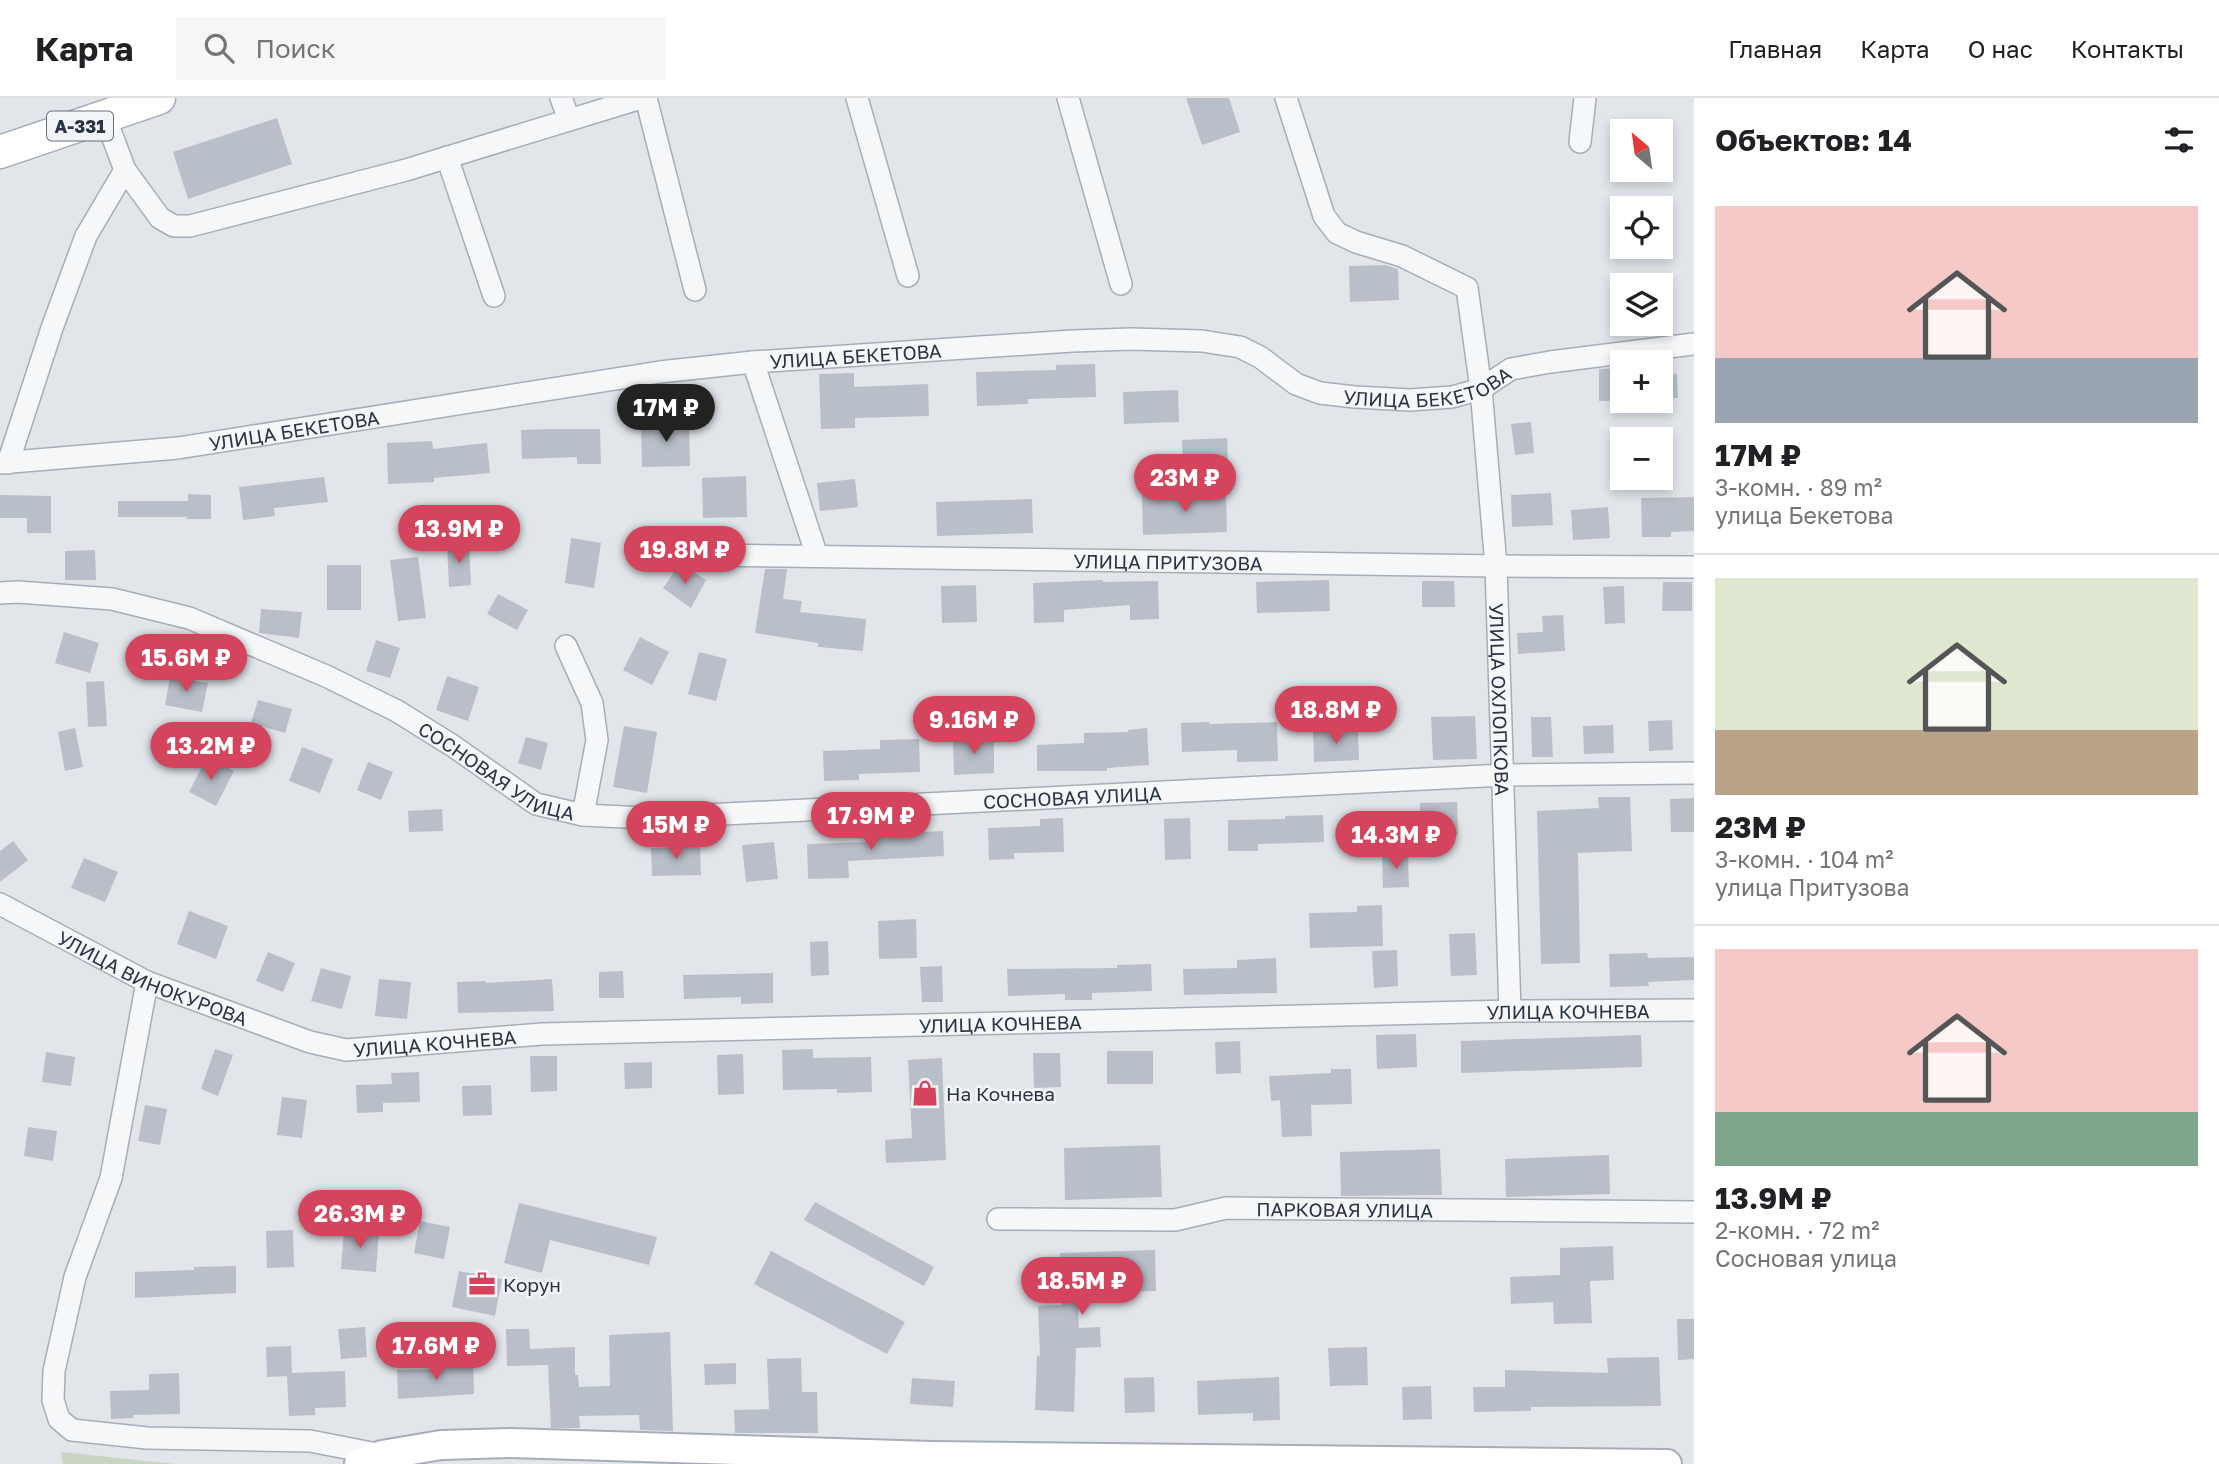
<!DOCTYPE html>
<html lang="ru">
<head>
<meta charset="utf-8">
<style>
	body { margin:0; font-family:"Golos Text",sans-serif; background:#f6f6f6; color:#202124; height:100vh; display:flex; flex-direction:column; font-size:26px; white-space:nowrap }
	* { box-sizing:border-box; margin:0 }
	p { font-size:23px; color:#757577 }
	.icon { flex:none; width:38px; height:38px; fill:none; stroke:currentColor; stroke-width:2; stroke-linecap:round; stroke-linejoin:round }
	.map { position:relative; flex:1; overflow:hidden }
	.details { display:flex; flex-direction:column; background:#fff; width:525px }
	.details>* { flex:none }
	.needle { width:46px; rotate:331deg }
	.tools { position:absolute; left:1610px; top:21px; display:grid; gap:14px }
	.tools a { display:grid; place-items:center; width:63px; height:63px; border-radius:0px; background:#fff; box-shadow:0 4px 10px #0003; font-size:35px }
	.price { position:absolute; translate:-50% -60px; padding:0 16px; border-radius:24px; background:#d4445d; color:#fff; font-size:23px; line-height:46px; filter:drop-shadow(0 2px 4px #0008) }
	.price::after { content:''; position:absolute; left:50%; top:42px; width:21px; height:16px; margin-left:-10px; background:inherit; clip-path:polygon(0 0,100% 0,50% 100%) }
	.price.on { background:#222; color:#fff }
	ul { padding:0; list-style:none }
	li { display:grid; align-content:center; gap:14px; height:371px; padding:0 21px }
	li+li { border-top:2px solid #e0e0e0 }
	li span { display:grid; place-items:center; height:217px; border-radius:0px; color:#555 }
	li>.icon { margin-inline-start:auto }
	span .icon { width:126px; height:126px; fill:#fffc; stroke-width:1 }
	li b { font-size:30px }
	h2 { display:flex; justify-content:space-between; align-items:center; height:84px; padding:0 21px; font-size:30px }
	header { display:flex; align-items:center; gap:42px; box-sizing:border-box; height:98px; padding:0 35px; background:#fff; border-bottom:2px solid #e0e0e0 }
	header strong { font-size:33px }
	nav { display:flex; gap:38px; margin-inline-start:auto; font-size:24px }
	.search { width:490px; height:63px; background:#f6f6f6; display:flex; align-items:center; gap:18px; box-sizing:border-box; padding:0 24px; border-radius:0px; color:#757577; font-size:26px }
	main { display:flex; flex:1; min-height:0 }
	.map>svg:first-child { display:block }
	.green { fill:#c8d5c3 }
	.building { fill:#b9bfc9 }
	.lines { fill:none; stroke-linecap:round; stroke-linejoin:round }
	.minor-casing { stroke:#a7adb6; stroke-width:24 }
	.secondary-casing { stroke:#a7adb6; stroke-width:32 }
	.primary-casing { stroke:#a1abb7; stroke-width:35 }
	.minor { stroke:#f5f7f9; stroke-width:21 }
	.secondary { stroke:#fff; stroke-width:28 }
	.primary { stroke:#fff; stroke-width:32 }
	.labels { text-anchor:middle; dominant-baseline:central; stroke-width:5; stroke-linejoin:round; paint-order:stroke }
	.shield { fill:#f2f5f8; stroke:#656e7a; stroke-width:2 }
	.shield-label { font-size:18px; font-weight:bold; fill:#293444 }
	.street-label { font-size:19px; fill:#293444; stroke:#f2f5f8 }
	.poi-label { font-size:19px; fill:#293444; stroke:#f2f5f8; text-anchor:start }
</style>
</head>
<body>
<header>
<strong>Карта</strong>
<div class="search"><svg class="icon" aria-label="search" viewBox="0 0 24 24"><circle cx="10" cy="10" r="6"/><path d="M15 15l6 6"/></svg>Поиск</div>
<nav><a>Главная</a><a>Карта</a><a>О нас</a><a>Контакты</a></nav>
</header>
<main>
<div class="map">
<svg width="1694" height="1366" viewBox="0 0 1694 1366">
	<rect width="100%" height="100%" fill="#e2e6eb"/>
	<polygon class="green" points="61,1354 175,1366 63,1366"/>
	<g class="building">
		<polygon points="1186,0 1229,0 1240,34 1202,47"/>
		<polygon points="277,20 292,66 188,101 173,54"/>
		<polygon points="1385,167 1398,171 1399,202 1350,204 1349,168"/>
		<polygon points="1095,266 1096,299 1028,301 1028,306 977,308 976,274 1056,272 1056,267"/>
		<polygon points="1620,270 1621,303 1599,303 1599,271"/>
		<polygon points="854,275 854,289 928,286 929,318 855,320 855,330 821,331 819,276"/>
		<polygon points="1677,276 1678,300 1661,300 1661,277"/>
		<polygon points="1178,292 1179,324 1124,326 1123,294"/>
		<polygon points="689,323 690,368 642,369 641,325"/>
		<polygon points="1531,324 1534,355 1515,357 1511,326"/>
		<polygon points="548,331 600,331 601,366 577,366 577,359 522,361 521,332"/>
		<polygon points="1227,340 1228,363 1183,365 1182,342"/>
		<polygon points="432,343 433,351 487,345 490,375 434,380 434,384 388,386 387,345"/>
		<polygon points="746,378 747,419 703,420 702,380"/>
		<polygon points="324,379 328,404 274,410 275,418 243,422 239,389"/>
		<polygon points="855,381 858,409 820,413 817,385"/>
		<polygon points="1226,394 1227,434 1143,437 1142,397"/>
		<polygon points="1551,395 1553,427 1512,429 1511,397"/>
		<polygon points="188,396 211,397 211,421 187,421 187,419 118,419 118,403 188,403"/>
		<polygon points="0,397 51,398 51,435 27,435 27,420 0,420"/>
		<polygon points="1694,399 1694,433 1671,434 1671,439 1642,439 1641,400"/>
		<polygon points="1032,401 1033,435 937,438 936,404"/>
		<polygon points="1608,409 1610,440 1573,442 1571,412"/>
		<polygon points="571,440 601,445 594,490 565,485"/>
		<polygon points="447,446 469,446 471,487 449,489"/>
		<polygon points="95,452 96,482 65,482 65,453"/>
		<polygon points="418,459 426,520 398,523 390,462"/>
		<rect x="327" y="467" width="34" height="45"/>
		<polygon points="677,470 687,470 706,482 691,510 663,490"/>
		<polygon points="765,471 787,471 783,501 802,503 800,514 866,521 863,553 818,549 818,545 755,535"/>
		<polygon points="1103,482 1103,484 1158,483 1159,521 1130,522 1130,507 1064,512 1064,524 1034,525 1033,485"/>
		<polygon points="1329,482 1330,513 1257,515 1256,484"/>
		<polygon points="1422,483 1454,483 1455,509 1422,509"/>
		<polygon points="1663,484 1692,484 1692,513 1662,513"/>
		<polygon points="976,487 977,524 942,525 941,488"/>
		<polygon points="1624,488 1625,525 1605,526 1603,489"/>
		<polygon points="498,496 528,512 517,532 487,516"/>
		<polygon points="261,511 302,514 299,540 259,535"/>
		<polygon points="1563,517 1565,553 1518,556 1517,535 1543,534 1542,518"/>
		<polygon points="64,534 99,545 90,575 55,565"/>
		<polygon points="640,539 669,554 652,587 623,572"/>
		<polygon points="376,542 400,550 390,580 366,573"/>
		<polygon points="699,554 727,561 716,603 688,596"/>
		<polygon points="447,578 479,589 468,623 436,612"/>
		<polygon points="170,579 208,585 202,614 165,607"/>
		<polygon points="104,583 107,628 88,629 86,584"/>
		<polygon points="258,602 292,611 285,635 251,625"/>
		<polygon points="1475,618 1477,661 1433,662 1431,619"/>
		<polygon points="1531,619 1551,619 1553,659 1532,659"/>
		<polygon points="1672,622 1673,652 1649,653 1648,623"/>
		<polygon points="1209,624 1209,626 1277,624 1278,663 1237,664 1237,652 1182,654 1181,625"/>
		<polygon points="1613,627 1614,655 1584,656 1583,628"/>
		<polygon points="624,628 657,634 647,695 613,689"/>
		<polygon points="75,630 83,669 65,673 58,634"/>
		<polygon points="1147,630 1149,667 1107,670 1107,673 1037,673 1037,647 1084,645 1084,635 1128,634 1128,632"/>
		<polygon points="1358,632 1359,662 1314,664 1313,633"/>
		<polygon points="526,639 548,645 541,672 518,665"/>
		<polygon points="994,640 994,675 954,677 953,642"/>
		<polygon points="919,641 920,674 859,676 859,682 824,683 823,653 880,651 880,642"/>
		<polygon points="302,649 333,661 320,695 289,683"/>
		<polygon points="207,659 234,673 216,708 189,694"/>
		<polygon points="368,664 393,674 381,702 357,692"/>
		<polygon points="1598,699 1630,699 1632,753 1578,755 1580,865 1541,866 1537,713 1599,710"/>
		<polygon points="1694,700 1694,734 1671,734 1670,701"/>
		<polygon points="1457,704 1458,737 1421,738 1420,705"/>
		<polygon points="442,711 443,733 409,734 408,713"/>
		<polygon points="1387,715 1388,742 1360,743 1359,716"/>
		<polygon points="1323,717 1324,744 1258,746 1258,753 1228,753 1228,722 1285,721 1285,718"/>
		<polygon points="1063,720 1064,754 1014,755 1014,761 989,762 988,730 1040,728 1040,721"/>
		<polygon points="1190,720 1191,761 1165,762 1164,721"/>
		<polygon points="943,733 944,758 848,763 849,780 808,781 807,746 868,744 868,737"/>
		<polygon points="13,743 28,762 0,784 0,753"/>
		<polygon points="774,744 778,781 746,784 742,747"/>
		<polygon points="700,748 701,777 652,778 651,750"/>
		<polygon points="1408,755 1409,789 1383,790 1382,756"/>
		<polygon points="84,760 118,774 105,804 71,790"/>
		<polygon points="1382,807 1383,848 1310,850 1309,815 1357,814 1357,808"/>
		<polygon points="189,813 228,828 216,861 177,846"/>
		<polygon points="916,821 917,860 879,861 878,823"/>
		<polygon points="1475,835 1477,877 1451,878 1449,836"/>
		<polygon points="828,843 829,877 811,878 810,844"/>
		<polygon points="1397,852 1398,888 1374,890 1372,853"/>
		<polygon points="268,854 295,865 283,894 256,883"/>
		<polygon points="1647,855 1648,860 1694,859 1694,882 1648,884 1649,888 1610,889 1609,856"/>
		<polygon points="1276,860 1277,895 1184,897 1183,871 1237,870 1237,862"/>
		<polygon points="1151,866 1152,893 1092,895 1092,902 1065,902 1065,896 1008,898 1007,871 1117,870 1117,867"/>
		<polygon points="942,868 943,904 922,904 920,869"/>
		<polygon points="321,870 351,878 342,911 311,903"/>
		<polygon points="623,873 624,900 599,900 599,874"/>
		<polygon points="773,875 773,905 741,906 741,899 684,901 683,877"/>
		<polygon points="379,881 411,884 407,921 375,918"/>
		<polygon points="552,881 554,913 458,915 457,884 486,883 486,885"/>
		<polygon points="1416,936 1417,969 1377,971 1376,937"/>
		<polygon points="1641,937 1642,969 1461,975 1461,943"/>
		<polygon points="1240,943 1241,975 1216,976 1215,944"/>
		<polygon points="215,951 233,957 218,998 201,991"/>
		<polygon points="813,951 813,960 871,959 872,994 837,995 837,991 783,992 782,952"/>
		<rect x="1107" y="953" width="46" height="33"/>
		<polygon points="46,954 75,959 71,988 42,984"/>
		<polygon points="1033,955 1060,955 1061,989 1034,990"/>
		<polygon points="743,956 744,996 718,997 717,957"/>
		<polygon points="530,958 557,958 557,993 531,994"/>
		<polygon points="942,960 946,1062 886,1065 885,1042 912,1040 908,962"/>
		<polygon points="652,964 652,990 625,991 624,965"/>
		<polygon points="1331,971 1351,971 1352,1006 1311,1007 1312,1038 1282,1039 1280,1002 1271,1003 1269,978 1331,975"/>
		<polygon points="419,974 420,1004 383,1005 383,1014 357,1015 356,987 392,986 391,975"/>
		<polygon points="491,987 492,1017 463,1018 462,988"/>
		<polygon points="282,999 307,1002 302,1040 277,1037"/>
		<polygon points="145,1007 167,1011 160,1047 138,1043"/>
		<polygon points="28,1029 57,1033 53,1063 24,1058"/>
		<polygon points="1160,1047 1162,1099 1065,1102 1064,1050"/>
		<polygon points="1440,1051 1442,1097 1341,1098 1340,1054"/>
		<polygon points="1609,1057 1610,1096 1506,1099 1505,1061"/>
		<polygon points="815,1104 934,1169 924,1188 804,1122"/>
		<polygon points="519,1105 657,1139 649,1167 550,1142 542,1175 504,1165"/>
		<polygon points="420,1123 450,1129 444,1161 414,1155"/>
		<polygon points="344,1130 379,1133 376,1174 341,1171"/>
		<polygon points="293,1132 294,1169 267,1170 266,1133"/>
		<polygon points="1613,1148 1614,1182 1590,1183 1592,1225 1554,1226 1553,1204 1511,1206 1510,1179 1560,1177 1560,1150"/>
		<polygon points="1155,1152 1156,1193 1077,1195 1079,1230 1100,1229 1101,1249 1076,1250 1074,1314 1035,1312 1037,1258 1040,1258 1038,1208 1062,1207 1060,1155"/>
		<polygon points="771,1153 905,1224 887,1256 754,1186"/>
		<polygon points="236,1168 236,1195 135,1200 135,1174 194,1172 194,1169"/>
		<polygon points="459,1173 502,1181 495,1218 452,1209"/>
		<polygon points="1677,1221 1694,1221 1694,1261 1678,1262"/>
		<polygon points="365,1229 367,1259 341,1261 338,1231"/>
		<polygon points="506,1231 529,1231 530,1251 575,1249 575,1277 578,1277 579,1289 610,1288 609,1237 670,1234 673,1333 640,1332 639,1317 579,1318 580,1330 551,1330 548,1267 507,1268"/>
		<polygon points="291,1248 292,1275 345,1273 346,1309 315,1310 315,1317 289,1318 287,1278 267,1279 266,1249"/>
		<polygon points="1367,1249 1368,1287 1330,1288 1328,1250"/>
		<polygon points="1659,1259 1661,1308 1531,1309 1531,1313 1474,1314 1473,1289 1505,1289 1505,1272 1608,1275 1607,1260"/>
		<polygon points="801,1260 802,1294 817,1294 818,1335 735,1335 734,1312 769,1311 767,1261"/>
		<polygon points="736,1265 736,1286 705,1287 704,1266"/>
		<polygon points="473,1266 474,1296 398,1301 397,1272 443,1271 443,1268"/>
		<polygon points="179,1275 180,1316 133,1317 133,1320 111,1321 110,1293 149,1292 149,1276"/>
		<polygon points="1154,1279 1155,1314 1125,1315 1124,1280"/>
		<polygon points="1279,1279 1280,1322 1253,1323 1253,1315 1198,1317 1197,1283"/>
		<polygon points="912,1280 955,1283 953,1309 910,1306"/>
		<polygon points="1431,1288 1432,1321 1403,1322 1402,1289"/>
	</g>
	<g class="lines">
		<g class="minor-casing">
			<g id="minor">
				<polyline points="561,0 569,21"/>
				<polyline points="646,0 695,192"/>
				<polyline points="857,0 908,178"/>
				<polyline points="1068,0 1121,186"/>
				<path id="s1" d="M1286,0L1324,118L1337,135L1356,144L1402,158L1467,190L1481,291L1496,468L1510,913"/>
				<polyline points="105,19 125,72 160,120 174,128 190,128 406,72 641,0"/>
				<polyline points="1580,44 1585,0"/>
				<polyline points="447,59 494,198"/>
				<polyline points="753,264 817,458"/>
				<path id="s2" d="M0,365L178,350L660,274L753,264L1072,243L1131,241L1202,243L1240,249L1260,259L1296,286L1320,295L1355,299L1410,302L1452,299L1481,291L1511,271L1550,264L1694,246"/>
				<polyline points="8,365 52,230 86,138 125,72"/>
				<path id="s3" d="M643,456L1496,468L1694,469"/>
				<path id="s4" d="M0,495L18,494L112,501L189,520L326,578L397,613L453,648L536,706L583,717L645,720L1504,677L1694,675"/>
				<polyline points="566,548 592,605 597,642 583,717"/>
				<path id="s5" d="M0,806L147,884L310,944L346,952L542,936L1510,913L1694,912"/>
				<polyline points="147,884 111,1080 75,1179 54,1273 53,1302 59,1321 72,1332 147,1340 310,1343 382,1357"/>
				<path id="s6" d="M998,1121L1175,1122L1226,1110L1694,1114"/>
			</g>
		</g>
		<g class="secondary-casing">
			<polyline id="secondary" points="359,1366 382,1357 441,1347 511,1345 932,1358 1667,1366"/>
		</g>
		<g class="primary-casing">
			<polyline id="primary" points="0,54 159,0"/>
		</g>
		<use href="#minor" class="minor"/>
		<use href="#secondary" class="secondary"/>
		<use href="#primary" class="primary"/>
	</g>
	<defs>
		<g id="shop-bare" transform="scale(2.1)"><path d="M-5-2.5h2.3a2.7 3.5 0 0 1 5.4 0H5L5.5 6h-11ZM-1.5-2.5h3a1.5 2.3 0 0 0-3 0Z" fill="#d4445d" stroke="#f2f5f8" stroke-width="2.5" paint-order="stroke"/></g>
		<g id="office-bare" transform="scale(2.1)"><path d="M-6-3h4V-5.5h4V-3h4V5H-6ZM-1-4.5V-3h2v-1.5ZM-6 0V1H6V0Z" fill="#d4445d" stroke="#f2f5f8" stroke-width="2.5" paint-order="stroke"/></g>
	</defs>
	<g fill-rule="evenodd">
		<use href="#shop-bare" x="925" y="995"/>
		<use href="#office-bare" x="482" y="1186"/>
	</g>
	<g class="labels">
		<rect class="shield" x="47" y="13.5" width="66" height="29" rx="5"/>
		<g class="shield-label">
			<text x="80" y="28">А-331</text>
		</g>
		<g class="street-label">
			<text stroke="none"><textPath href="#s2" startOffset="863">УЛИЦА БЕКЕТОВА</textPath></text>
			<text stroke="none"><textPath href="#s2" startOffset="1451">УЛИЦА БЕКЕТОВА</textPath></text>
			<text stroke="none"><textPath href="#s2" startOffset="296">УЛИЦА БЕКЕТОВА</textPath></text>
			<text stroke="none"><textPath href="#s3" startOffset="525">УЛИЦА ПРИТУЗОВА</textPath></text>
			<text stroke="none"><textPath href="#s1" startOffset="700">УЛИЦА ОХЛОПКОВА</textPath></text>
			<text stroke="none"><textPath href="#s4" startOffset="537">СОСНОВАЯ УЛИЦА</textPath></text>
			<text stroke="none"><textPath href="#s4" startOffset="1125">СОСНОВАЯ УЛИЦА</textPath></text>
			<text stroke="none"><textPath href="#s5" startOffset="170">УЛИЦА ВИНОКУРОВА</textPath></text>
			<text stroke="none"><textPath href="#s5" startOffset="1600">УЛИЦА КОЧНЕВА</textPath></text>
			<text stroke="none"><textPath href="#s5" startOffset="1032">УЛИЦА КОЧНЕВА</textPath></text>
			<text stroke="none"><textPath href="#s5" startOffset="466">УЛИЦА КОЧНЕВА</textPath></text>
			<text stroke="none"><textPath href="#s6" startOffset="348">ПАРКОВАЯ УЛИЦА</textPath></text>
		</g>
		<g class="poi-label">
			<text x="946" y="995">На Кочнева</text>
			<text x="503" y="1186">Корун</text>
		</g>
	</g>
</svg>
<div class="tools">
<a><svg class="needle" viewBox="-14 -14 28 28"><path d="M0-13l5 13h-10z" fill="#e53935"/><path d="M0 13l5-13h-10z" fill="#757577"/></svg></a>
<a><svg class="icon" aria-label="locate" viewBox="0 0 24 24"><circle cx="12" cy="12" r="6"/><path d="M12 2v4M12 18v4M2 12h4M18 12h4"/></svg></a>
<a><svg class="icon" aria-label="layers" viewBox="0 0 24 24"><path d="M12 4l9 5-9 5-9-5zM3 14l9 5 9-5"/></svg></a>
<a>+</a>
<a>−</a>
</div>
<b class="price on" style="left:666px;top:346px">17M ₽</b>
<b class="price" style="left:1185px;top:416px">23M ₽</b>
<b class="price" style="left:459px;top:467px">13.9M ₽</b>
<b class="price" style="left:685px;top:488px">19.8M ₽</b>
<b class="price" style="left:186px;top:596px">15.6M ₽</b>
<b class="price" style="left:1336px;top:648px">18.8M ₽</b>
<b class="price" style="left:974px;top:658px">9.16M ₽</b>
<b class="price" style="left:211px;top:684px">13.2M ₽</b>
<b class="price" style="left:871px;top:754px">17.9M ₽</b>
<b class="price" style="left:676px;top:763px">15M ₽</b>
<b class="price" style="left:1396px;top:773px">14.3M ₽</b>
<b class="price" style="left:360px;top:1152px">26.3M ₽</b>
<b class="price" style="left:1082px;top:1219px">18.5M ₽</b>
<b class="price" style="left:436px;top:1284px">17.6M ₽</b>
</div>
<section class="details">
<h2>Объектов: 14<svg class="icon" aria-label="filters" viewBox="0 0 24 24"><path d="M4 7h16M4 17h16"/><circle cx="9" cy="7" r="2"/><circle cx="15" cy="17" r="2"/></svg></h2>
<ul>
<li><span style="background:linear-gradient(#f6c9c9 70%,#9aa5b1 0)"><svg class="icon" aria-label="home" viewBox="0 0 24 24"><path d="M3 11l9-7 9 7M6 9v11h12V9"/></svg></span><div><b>17M ₽</b><p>3-комн. · 89 m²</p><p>улица Бекетова</p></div></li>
<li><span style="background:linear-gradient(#dfe7d0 70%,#b9a48a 0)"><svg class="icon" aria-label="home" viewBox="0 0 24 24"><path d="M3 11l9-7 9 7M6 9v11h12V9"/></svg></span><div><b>23M ₽</b><p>3-комн. · 104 m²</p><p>улица Притузова</p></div></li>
<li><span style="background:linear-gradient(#f6c9c9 75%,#7fa58c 0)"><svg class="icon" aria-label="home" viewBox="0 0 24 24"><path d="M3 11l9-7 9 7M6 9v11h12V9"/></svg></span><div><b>13.9M ₽</b><p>2-комн. · 72 m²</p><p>Сосновая улица</p></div></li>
</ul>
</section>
</main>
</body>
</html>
